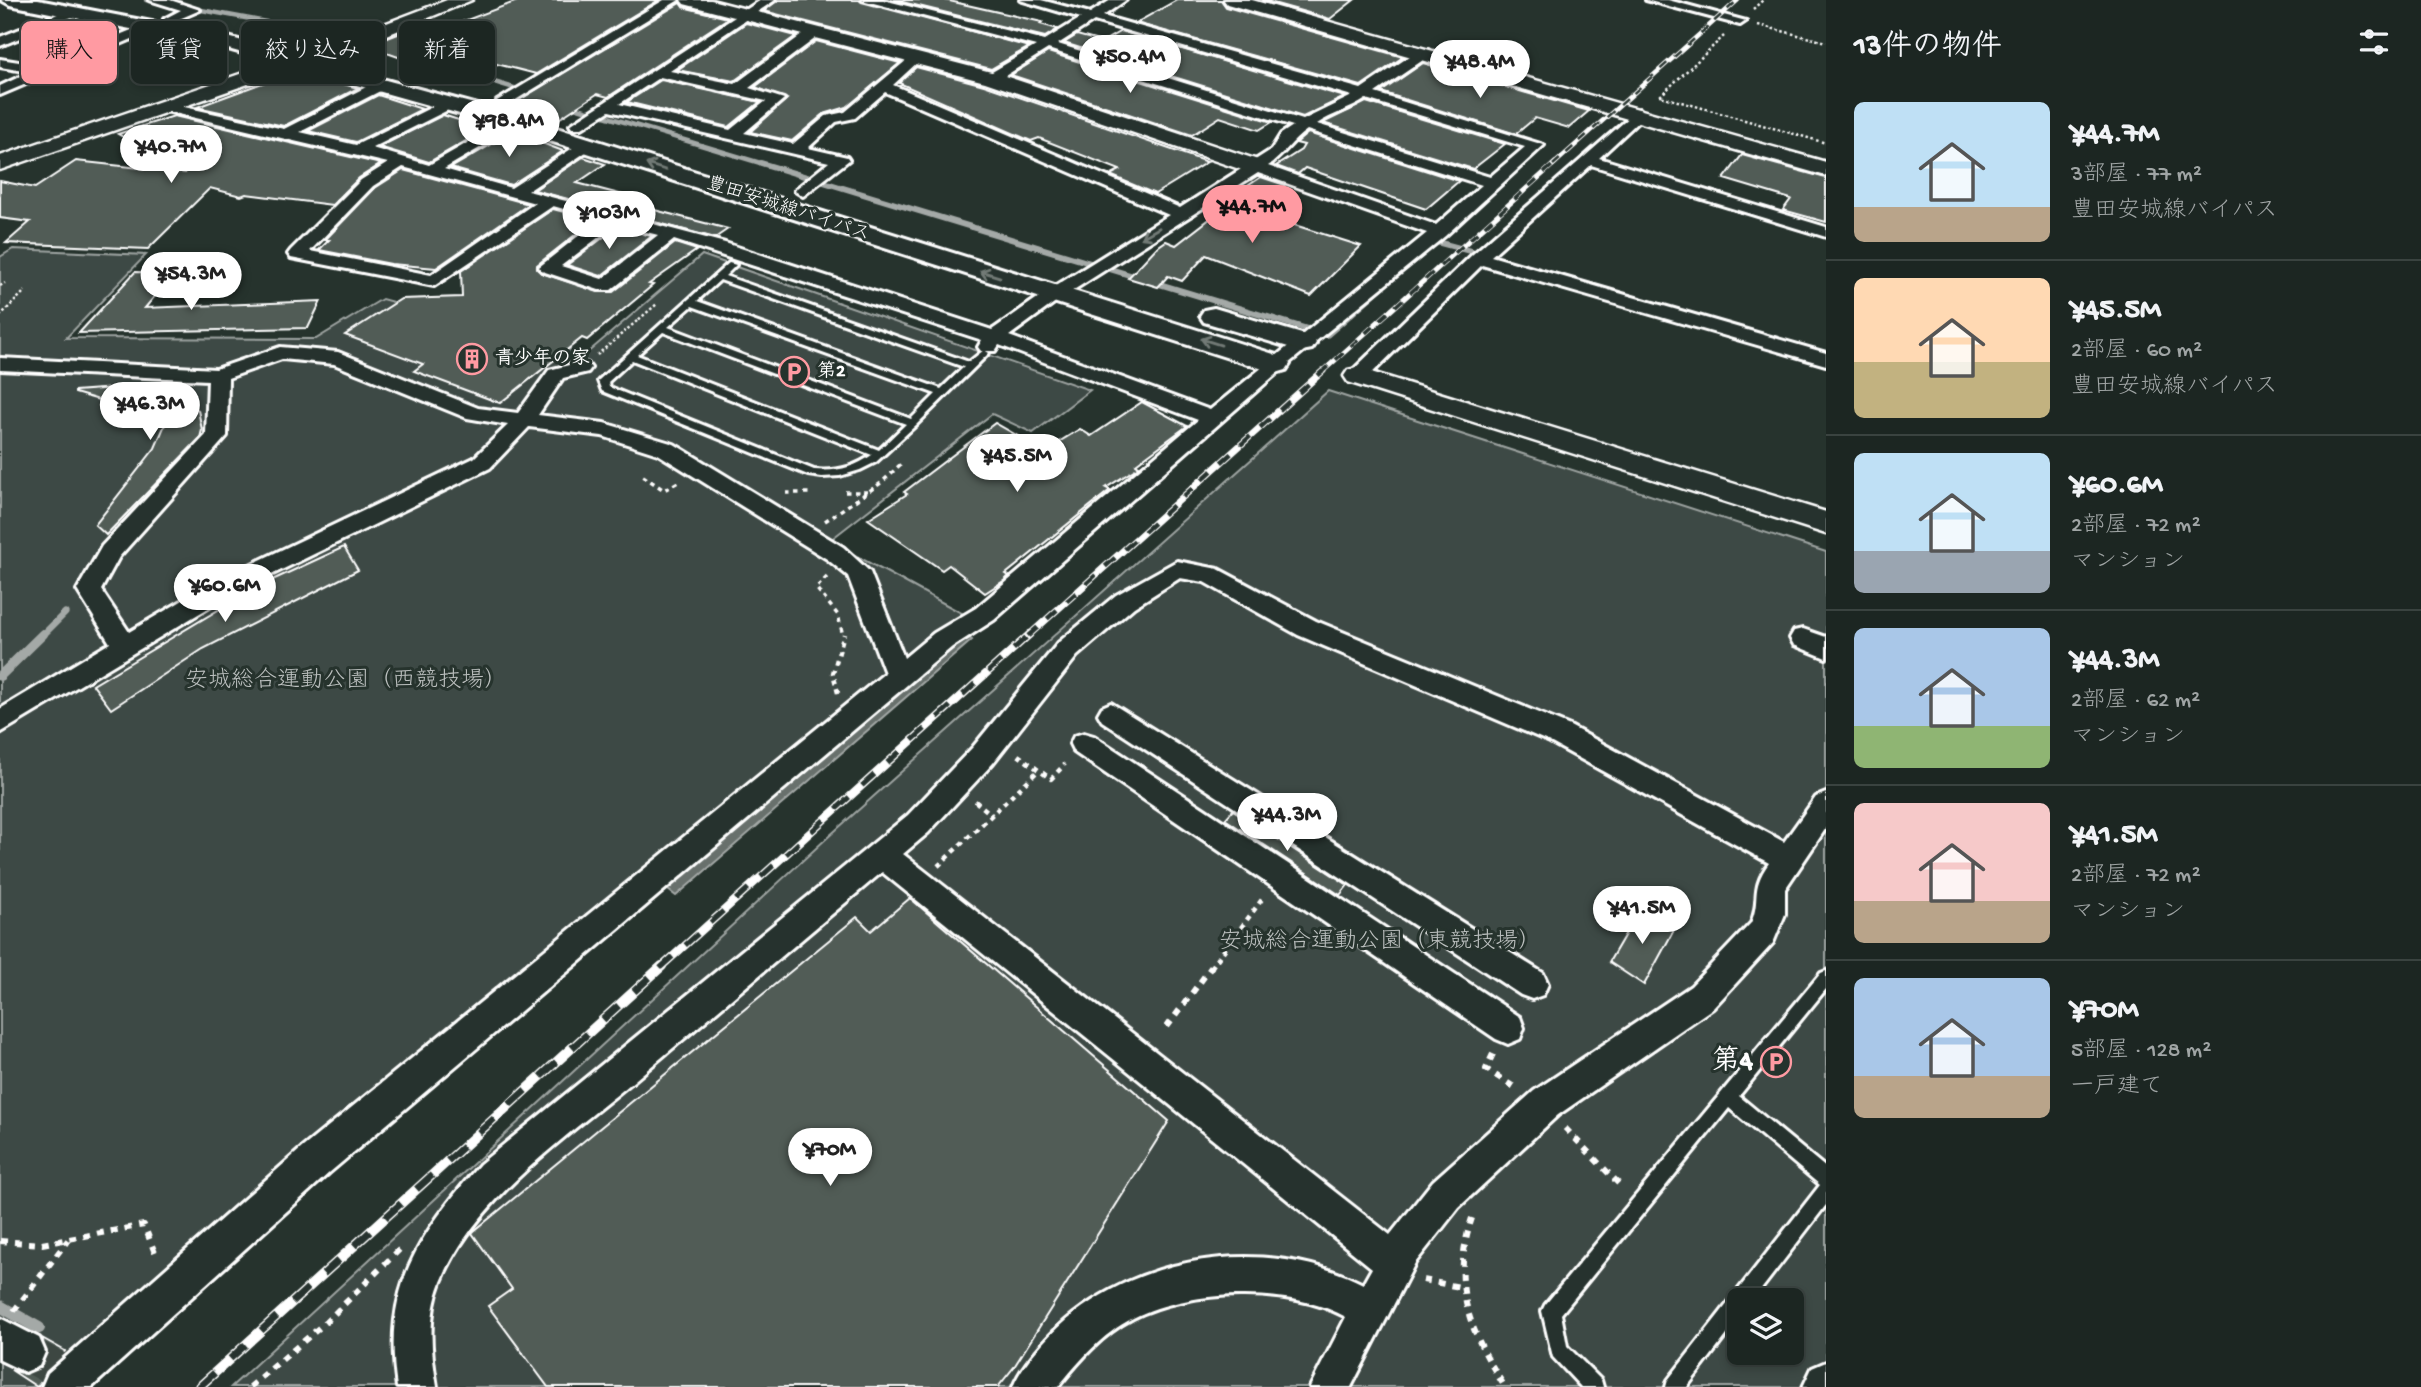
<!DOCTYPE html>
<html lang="ja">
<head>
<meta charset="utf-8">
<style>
	body { margin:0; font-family:"Gochi Hand","Klee One",sans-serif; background:#252e2a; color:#f1f3f6; height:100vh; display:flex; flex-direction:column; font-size:26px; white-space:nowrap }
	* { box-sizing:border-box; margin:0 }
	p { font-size:23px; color:#a0a5a5 }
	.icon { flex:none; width:38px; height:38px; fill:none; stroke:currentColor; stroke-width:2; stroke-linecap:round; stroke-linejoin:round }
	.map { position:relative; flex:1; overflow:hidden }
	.panel { display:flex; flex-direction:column; background:#1c2622; width:595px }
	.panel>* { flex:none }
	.guide { position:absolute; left:21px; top:21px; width:665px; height:63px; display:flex; gap:14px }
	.buttons { position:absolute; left:1727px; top:1288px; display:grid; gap:14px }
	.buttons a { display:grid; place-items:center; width:77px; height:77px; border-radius:10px; background:#1c2622; box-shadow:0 4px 10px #0003,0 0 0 2px #3a4340; font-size:35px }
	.price { position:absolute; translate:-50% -60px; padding:0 16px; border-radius:24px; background:#fff; color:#222; font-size:23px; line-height:46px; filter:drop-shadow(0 2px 4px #0008) }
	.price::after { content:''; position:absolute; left:50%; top:42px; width:21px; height:16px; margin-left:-10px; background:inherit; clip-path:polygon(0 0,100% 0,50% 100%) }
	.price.active { background:#ff9aa2; color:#111 }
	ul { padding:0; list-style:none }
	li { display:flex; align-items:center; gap:21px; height:175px; padding:0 28px }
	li+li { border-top:2px solid #3a4340 }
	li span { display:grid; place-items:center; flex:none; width:196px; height:140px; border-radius:10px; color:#555 }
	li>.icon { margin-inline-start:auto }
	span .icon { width:84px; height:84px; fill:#fffc; stroke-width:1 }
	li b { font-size:30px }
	h2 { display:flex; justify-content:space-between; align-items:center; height:84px; padding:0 28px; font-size:30px }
	.chip { padding:0 24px; border-radius:10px; background:#1c2622; box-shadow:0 4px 10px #0003,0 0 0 2px #3a4340; font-size:24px; line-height:63px }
	.chip.active { background:#ff9aa2; color:#111 }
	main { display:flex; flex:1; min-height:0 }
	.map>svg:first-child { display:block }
	.green { fill:#3e4944; stroke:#9ea4a2; stroke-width:2; fill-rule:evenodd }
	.water { fill:#67706c; stroke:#a4a9a7; stroke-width:2 }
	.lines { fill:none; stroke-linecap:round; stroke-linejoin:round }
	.stream-far4 { stroke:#a4a9a7; stroke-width:4.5 }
	.stream-far3 { stroke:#a4a9a7; stroke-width:6 }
	.stream-far2 { stroke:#a4a9a7; stroke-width:7 }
	.stream-far1 { stroke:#a4a9a7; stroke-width:10 }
	.stream { stroke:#a4a9a7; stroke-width:12 }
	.building { fill:#515c57; stroke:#fff; stroke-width:2 }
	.street-tunnel { stroke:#3c4742; stroke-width:36; stroke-dasharray:36 18; stroke-linecap:butt }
	.lane-casing { stroke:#fff; stroke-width:6 }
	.street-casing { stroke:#fff; stroke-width:6 }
	.secondary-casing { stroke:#fff; stroke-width:5 }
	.primary-casing { stroke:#fff; stroke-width:6 }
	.path-far3 { stroke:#fff; stroke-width:2.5; stroke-dasharray:2.5 2.5; stroke-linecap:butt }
	.path-far2 { stroke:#fff; stroke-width:3.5; stroke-dasharray:4.5 4.5; stroke-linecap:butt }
	.path-far1 { stroke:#fff; stroke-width:4.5; stroke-dasharray:5 5; stroke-linecap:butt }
	.path { stroke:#fff; stroke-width:6; stroke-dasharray:7 7; stroke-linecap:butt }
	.lane { fill:#26332d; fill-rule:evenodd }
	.street { fill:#26332d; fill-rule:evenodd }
	.secondary { fill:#26332d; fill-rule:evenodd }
	.primary { fill:#26332d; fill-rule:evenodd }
	.rail-far4-casing { stroke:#fff; stroke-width:4.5 }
	.rail-far3-casing { stroke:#fff; stroke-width:5 }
	.rail-far2-casing { stroke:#fff; stroke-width:7 }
	.rail-far1-casing { stroke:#fff; stroke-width:8 }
	.rail-casing { stroke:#fff; stroke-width:10 }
	.rail-far4 { stroke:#26332d; stroke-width:2.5; stroke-dasharray:9; stroke-linecap:butt }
	.rail-far3 { stroke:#26332d; stroke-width:3.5; stroke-dasharray:10; stroke-linecap:butt }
	.rail-far2 { stroke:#26332d; stroke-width:4.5; stroke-dasharray:13; stroke-linecap:butt }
	.rail-far1 { stroke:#26332d; stroke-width:5; stroke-dasharray:17; stroke-linecap:butt }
	.rail { stroke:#26332d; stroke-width:7; stroke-dasharray:21; stroke-linecap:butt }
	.oneway { stroke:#727a76 }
	.labels { text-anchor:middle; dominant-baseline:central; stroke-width:6; stroke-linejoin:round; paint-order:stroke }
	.far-street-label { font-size:19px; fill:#fff; stroke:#26332d }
	.far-poi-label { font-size:19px; font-weight:bold; fill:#fff; stroke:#26332d; text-anchor:start }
	.park-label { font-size:23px; fill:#bbbfbe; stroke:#26332d }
	.near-poi-label { font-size:28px; font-weight:bold; fill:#fff; stroke:#26332d; text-anchor:end }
</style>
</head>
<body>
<main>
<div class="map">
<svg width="1826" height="1387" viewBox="0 0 1826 1387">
	<rect width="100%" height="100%" fill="#26332d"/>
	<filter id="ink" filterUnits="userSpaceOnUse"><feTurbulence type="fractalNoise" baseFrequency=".0143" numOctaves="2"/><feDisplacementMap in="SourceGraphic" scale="14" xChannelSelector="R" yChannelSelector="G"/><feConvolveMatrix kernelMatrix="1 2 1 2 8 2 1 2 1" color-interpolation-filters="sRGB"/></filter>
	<g filter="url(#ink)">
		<g class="green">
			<polygon points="13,249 146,255 66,338 316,339 382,299 586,354 702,255 1090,390 1033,433 992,414 829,541 967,616 42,1387 0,1387 0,257"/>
			<path d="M1328,391L1826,552V1362L1810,1387H231L827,838ZM1740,1300H1792V1353H1740Z"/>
		</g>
		<polygon class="water" points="963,633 972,640 676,896 664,887"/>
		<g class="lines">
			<g class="stream-far4">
				<polyline points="146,0 165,4"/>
				<polyline points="185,7 310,30 380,48"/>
				<polyline points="397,53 541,96"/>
				<polyline points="568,105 767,165"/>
			</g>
			<g class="stream-far3">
				<polyline points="761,163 1327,335 1381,288"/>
				<polyline points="1429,247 1437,242 1485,255"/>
			</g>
			<polyline class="stream-far2" points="42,636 65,613"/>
			<polyline class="stream-far1" points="0,676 43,634"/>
			<polyline class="stream" points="0,1306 39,1328"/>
		</g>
		<g class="building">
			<polygon points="520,0 659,0 536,74 430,47 401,58 367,46 434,20 451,26"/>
			<polygon points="778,0 859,0 1029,47 991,69 764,11"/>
			<polygon points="894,0 945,0 1042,22 1040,24 1058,29 1045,37"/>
			<polygon points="1177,0 1221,0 1226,7 1403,57 1361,86 1136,23"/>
			<polygon points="1262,0 1354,0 1330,19"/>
			<polygon points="680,3 683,7 728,18 608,97 597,94 551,124 504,109"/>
			<polygon points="746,23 796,36 734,81 677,70"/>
			<polygon points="1121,31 1345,97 1303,117 1064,43 1077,35 1102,42"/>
			<polygon points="816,41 900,63 847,107 824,114 792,141 750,132 787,99 755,87"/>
			<polygon points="1048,52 1272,122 1259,130 1220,117 1192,135 1011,75"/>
			<polygon points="1423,63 1589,111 1569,128 1535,118 1516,134 1381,92"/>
			<polygon points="916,67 984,85 1207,162 1155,194 1110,175 1120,170 1039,138 1031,141 899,83"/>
			<polygon points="304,73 358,88 284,126 197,107 287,74"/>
			<polygon points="661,80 760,102 729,127 627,102"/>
			<polygon points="378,95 422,109 356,142 308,131"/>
			<polygon points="1366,102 1505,144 1473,169 1323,123"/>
			<polygon points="443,115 468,123 470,120 492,126 429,162 379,147"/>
			<polygon points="174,116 381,164 359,178 332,205 246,194 241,196 210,188 148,249 6,243 30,222 0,218 0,181 35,188 76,161 186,173 118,134"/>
			<polygon points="513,132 563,151 511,185 451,168"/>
			<polygon points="1308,133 1459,181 1426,209 1314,171 1305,168 1298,174 1276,166 1301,150 1304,145 1296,143"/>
			<polygon points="1742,155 1826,178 1826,222 1783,210 1791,199 1724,179"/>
			<polygon points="583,157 605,164 577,183 650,202 643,207 728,229 715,238 534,190"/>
			<polygon points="403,170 529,204 436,268 391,264 319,250 329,240 325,240 375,188"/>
			<polygon points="1261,177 1285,185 1261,205 1289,215 1282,221 1361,246 1311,296 1206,255 1182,281 1168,276 1158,287 1128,278 1156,248 1166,241 1176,245 1225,207 1222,206 1224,202"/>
			<polygon points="553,209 594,220 537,265 537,269 541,273 598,292 613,292 675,243 697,250 649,284 653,285 587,340 582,338 500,403 414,371 423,364 345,335 401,299 462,297 461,271"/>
			<polygon points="617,227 652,236 601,276 567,265"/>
			<polygon points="135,272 174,273 145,308 321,301 308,328 79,333"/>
			<polygon points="142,386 183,397 198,410 202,430 200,438 106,535 95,525 155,448 167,420 75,393 75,391"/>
			<polygon points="1142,402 1187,426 1136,464 1139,466 1137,468 1106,488 1110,490 1006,574 1009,576 1005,580 985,593 949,565 942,570 868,519 907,494 904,492 995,423 1044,451 1080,429 1091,436"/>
			<polygon points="344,547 358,570 203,649 111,709 93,685 255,588"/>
			<polygon points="1233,810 1348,885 1340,895 1225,819"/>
			<polygon points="910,898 1169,1121 1014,1367 998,1387 548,1387 488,1306 512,1289 472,1233 474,1231 857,917 871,931"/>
			<polygon points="1641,907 1675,928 1644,985 1609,962"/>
			<polygon points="42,1338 65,1351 37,1387 11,1370 26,1374 41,1367 47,1353"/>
		</g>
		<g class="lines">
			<polyline class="street-tunnel" points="25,1352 90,1387"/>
			<g class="lane-casing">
				<g id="lane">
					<path d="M729,263L736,265L725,276L969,362L984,350L989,353L916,425L876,462L860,470L840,476L822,477L808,475L602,391L598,381L600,379ZM720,280L964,367L941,389L697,301ZM692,306L936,394L911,419L668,327ZM663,332L906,424L879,450L637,355ZM632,360L872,455C854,468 836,472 814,470L609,387L608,382Z"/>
					<polygon points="1826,971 1826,989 1739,1096 1826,1168 1826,1205 1753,1300 1740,1300 1740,1318 1687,1387 1666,1387 1668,1380 1820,1185 1729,1108 1561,1314 1567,1346 1601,1380 1603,1387 1581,1387 1553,1357 1542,1311 1545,1305 1821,973"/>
				</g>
			</g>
			<g class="street-casing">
				<g id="street">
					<polygon points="149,0 170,0 200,10 170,23 164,19 181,10"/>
					<polygon points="664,0 679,0 509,104 499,104 497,101"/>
					<path d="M761,0H775L670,71L735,84L810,29H820V35L749,88L784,99L744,133L793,144L826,116L845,112L914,54L919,55V61L893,85L1180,208L1271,150L1281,134L1293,126L1048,49L997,81H987V75L1036,46L862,0H883L1045,40L1081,18L1020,0H1041L1090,13L1111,0H1126L1103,16L1361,89L1419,50H1429V56L1375,93L1544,145L1445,236L1283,368L994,620L952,647L329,1173L92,1387H42L48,1373L303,1147L885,673L848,576L827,559L658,454L602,436L529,427L490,468L230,595L0,733V709L110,643L77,590L102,546L206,435L208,380L0,370V358L216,369L280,347L338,352L478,408L518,413L549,370L581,362L588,364L591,368L588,372L563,378L538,415L604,423L674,444L843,547L870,572L904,658L934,633L976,608L1198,420L999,345L995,351H981L978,347L982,340L674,240L611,290H599L542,271L539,267L600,219L553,206L434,286L291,258L288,254L291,250L361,180L388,163L166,111L159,107L166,103L284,129L376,82H386V88L300,132L356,145L440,103H450V109L372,148L429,165L509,119H519V125L444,169L511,188L582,142H592V148L528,191L725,243L992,330L1049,290L1169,215L885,92L855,118L836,122L808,148L847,157L849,160L803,196L795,191L797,188L829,162L609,111L582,128H572L570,125ZM1094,21L1352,96L1303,120L1058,44ZM660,77L766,101L730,130L619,104ZM1366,99L1525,147L1490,177L1317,124C1333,113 1350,110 1366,99ZM1307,130L1482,185L1436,225L1268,166C1284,155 1291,141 1307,130ZM403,167L535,203L431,275L310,251L373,186ZM1258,173L1427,233L1210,410L1009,336L1061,298ZM616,224L658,235L602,279L561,266ZM282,359L334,364L467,418L508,425L474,458L212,583L129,632L101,590L119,557L227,436L228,378Z"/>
					<polygon points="1646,0 1668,0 1746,21 1740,25"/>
					<polygon points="73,8 79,12 77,15 0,46 0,37"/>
					<polygon points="146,24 152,28 151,31 0,95 0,86 30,72 0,67 0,59 44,66"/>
					<polygon points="1639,109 1646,113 1644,116 1599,158 1826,227 1826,237 1591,165 1491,256 1826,353 1826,365 1482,265 1365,380 1351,380 1348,376 1351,372 1473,254"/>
					<path d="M1177,561L1218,569L1316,621L1570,726L1784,842L1816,797L1826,793V828L1785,889V914L1773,943L1713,1008L1558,1115L1459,1207L1415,1263L1351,1387H1310L1346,1317C1290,1286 1190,1289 1133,1318C1102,1334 1079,1361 1058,1387H1013C1020,1370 1031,1357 1043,1343C1119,1257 1261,1232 1363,1284L1372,1268L882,872C802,939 722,1007 642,1074C574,1132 475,1197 441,1282C427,1317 431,1352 437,1387H397C382,1287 418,1237 480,1164L908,815L973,747L1059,642L1116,595ZM1180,578L1204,582L1298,635L1550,742L1769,863C1749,891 1762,898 1751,923L1691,986L1534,1091L1433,1181L1390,1235L903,854L928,833L993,763L1077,656L1134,607Z"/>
					<polygon points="1803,629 1826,637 1826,658 1794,645 1790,638 1794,631"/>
					<polygon points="1111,703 1543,973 1548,984 1543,995 1532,999 1521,995 1102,721 1098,714 1102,707"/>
					<polygon points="1084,733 1094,736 1520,1017 1524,1028 1520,1039 1508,1044 1496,1039 1074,752 1070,744 1074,736"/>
					<polygon points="0,1318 39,1338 45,1352 39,1366 25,1372 0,1360"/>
					<polygon points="1826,1362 1826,1387 1803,1387 1812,1368"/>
				</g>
			</g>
			<g class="secondary-casing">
				<g id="secondary">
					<polygon points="447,0 472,0 375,40 0,170 0,156 363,32"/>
					<polygon points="681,0 711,0 999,74 1264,162 1267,167 1264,172 1248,172 985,82 684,4"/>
					<polygon points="1224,0 1252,0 1826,162 1826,176 1227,4"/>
					<polygon points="1358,368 1826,512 1826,534 1348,382 1344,376 1348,370"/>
				</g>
			</g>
			<g class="primary-casing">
				<g id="primary">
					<polygon points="1,0 38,0 224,36 522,117 1286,358 1290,364 1286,370 1276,373 1266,370 506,127 221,47 10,5"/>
					<polygon points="1214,308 1312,337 1316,343 1312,349 1302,351 1204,322 1200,316 1204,310"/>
				</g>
			</g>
			<g class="path-far3">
				<polyline points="1753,9 1763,0"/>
				<polyline points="1758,25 1826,42"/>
				<polyline points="1724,36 1660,96 1826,143"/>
				<polyline points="0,286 5,283"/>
				<polyline points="0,316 25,291"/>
				<polyline points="597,355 657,304"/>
			</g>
			<g class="path-far2">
				<polyline points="643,476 664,490 678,482"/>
				<polyline points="845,492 868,492"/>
				<polyline points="786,493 809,493"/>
				<polyline points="825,521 881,483 902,463"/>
				<polyline points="827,577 816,588 838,615 843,636"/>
			</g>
			<g class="path-far1">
				<polyline points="838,693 833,673 844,634"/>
				<polyline points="1018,755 1051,779 1065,764"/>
				<polyline points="975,801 992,815"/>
				<polyline points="938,866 1039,770"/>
				<polyline points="1211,968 1263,898"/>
			</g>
			<g class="path">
				<polyline points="1167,1027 1212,966"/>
				<polyline points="1493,1054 1486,1069 1517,1089"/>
				<polyline points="1565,1128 1620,1185"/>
				<path d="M1472,1218C1450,1284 1469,1331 1505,1387"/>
				<polyline points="0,1241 42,1244 144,1225 157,1258"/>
				<polyline points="1423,1280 1460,1287"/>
				<polyline points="14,1311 68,1240"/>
				<polyline points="250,1387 326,1322 400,1249"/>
			</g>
			<use href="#lane" class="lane"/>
			<use href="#street" class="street"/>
			<use href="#secondary" class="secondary"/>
			<use href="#primary" class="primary"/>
			<g class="rail-far4-casing">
				<polyline id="rail-far4" points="1553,165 1738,0"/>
			</g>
			<g class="rail-far3-casing">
				<polyline id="rail-far3" points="1321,373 1555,163"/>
			</g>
			<g class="rail-far2-casing">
				<polyline id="rail-far2" points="1028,636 1323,371"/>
			</g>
			<g class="rail-far1-casing">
				<polyline id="rail-far1" points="660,968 1030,634"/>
			</g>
			<g class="rail-casing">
				<polyline id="rail" points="199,1387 662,966"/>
			</g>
			<use href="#rail-far4" class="rail-far4"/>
			<use href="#rail-far3" class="rail-far3"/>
			<use href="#rail-far2" class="rail-far2"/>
			<use href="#rail-far1" class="rail-far1"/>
			<use href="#rail" class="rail"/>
		</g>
		<defs><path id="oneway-shaft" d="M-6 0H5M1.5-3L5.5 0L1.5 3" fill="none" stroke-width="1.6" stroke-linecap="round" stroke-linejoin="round" transform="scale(1.75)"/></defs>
		<g class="oneway">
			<use href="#oneway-shaft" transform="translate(656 167) rotate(-162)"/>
			<use href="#oneway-shaft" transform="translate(1150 233) rotate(150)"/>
			<use href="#oneway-shaft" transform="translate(990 274) rotate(-163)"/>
			<use href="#oneway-shaft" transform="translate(1211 342) rotate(-163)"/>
		</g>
	</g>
	<defs>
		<g id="building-ring" transform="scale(1.575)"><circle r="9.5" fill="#26332d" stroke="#ff9aa2" stroke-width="1.5"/><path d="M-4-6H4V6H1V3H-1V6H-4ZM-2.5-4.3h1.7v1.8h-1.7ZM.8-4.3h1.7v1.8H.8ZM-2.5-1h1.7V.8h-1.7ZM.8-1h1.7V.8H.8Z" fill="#ff9aa2"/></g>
		<g id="parking-ring" transform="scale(1.575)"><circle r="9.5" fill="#26332d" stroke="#ff9aa2" stroke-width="1.5"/><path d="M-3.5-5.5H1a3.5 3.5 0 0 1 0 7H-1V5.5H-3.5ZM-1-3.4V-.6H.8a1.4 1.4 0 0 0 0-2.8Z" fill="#ff9aa2"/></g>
	</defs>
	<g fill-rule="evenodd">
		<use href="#building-ring" x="472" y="359"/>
		<use href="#parking-ring" x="794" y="372"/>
		<use href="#parking-ring" x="1776" y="1062"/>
	</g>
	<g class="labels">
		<g class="far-street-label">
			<text transform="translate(788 210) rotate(18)">豊田安城線バイパス</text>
		</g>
		<g class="far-poi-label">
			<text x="495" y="359">青少年の家</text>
			<text x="817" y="372">第2</text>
		</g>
		<g class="park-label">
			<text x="346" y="681">安城総合運動公園（西競技場）</text>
			<text x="1380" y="942">安城総合運動公園（東競技場）</text>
		</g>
		<g class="near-poi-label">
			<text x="1753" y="1062">第4</text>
		</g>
	</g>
</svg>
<div class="buttons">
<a><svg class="icon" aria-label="layers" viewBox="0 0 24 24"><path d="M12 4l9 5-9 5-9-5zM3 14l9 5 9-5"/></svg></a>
</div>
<b class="price" style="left:1130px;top:95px">¥50.4M</b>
<b class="price" style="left:1480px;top:100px">¥48.4M</b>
<b class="price" style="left:509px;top:159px">¥98.4M</b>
<b class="price" style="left:171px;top:185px">¥40.7M</b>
<b class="price active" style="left:1252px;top:245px">¥44.7M</b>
<b class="price" style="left:609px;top:251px">¥103M</b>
<b class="price" style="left:191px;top:312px">¥54.3M</b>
<b class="price" style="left:150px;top:442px">¥46.3M</b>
<b class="price" style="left:1017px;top:494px">¥45.5M</b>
<b class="price" style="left:225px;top:624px">¥60.6M</b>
<b class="price" style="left:1287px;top:853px">¥44.3M</b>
<b class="price" style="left:1642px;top:946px">¥41.5M</b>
<b class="price" style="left:830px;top:1188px">¥70M</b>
<div class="guide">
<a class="chip active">購入</a>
<a class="chip">賃貸</a>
<a class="chip">絞り込み</a>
<a class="chip">新着</a>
</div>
</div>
<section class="panel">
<h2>13件の物件<svg class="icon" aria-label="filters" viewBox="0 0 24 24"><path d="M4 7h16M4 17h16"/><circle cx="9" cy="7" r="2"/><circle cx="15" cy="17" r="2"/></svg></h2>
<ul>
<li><span style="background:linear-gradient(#bfe0f5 75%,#b9a48a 0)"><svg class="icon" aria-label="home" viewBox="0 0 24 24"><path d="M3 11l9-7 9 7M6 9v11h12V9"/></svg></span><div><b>¥44.7M</b><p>3部屋 · 77 m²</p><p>豊田安城線バイパス</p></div></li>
<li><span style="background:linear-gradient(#ffd9b3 60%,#c2b280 0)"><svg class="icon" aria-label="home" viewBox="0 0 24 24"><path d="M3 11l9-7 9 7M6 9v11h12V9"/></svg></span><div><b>¥45.5M</b><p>2部屋 · 60 m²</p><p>豊田安城線バイパス</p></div></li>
<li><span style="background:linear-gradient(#bfe0f5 70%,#9aa5b1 0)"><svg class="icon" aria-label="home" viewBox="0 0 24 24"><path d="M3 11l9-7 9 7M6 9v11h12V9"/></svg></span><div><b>¥60.6M</b><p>2部屋 · 72 m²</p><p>マンション</p></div></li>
<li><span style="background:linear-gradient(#a9c7e8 70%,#8fb573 0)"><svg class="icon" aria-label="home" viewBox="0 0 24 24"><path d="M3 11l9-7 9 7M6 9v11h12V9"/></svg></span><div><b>¥44.3M</b><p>2部屋 · 62 m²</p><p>マンション</p></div></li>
<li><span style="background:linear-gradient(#f6c9c9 70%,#b9a48a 0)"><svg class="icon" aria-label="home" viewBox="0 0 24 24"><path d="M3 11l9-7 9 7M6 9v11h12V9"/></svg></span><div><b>¥41.5M</b><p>2部屋 · 72 m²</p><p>マンション</p></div></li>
<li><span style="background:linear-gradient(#a9c7e8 70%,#b9a48a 0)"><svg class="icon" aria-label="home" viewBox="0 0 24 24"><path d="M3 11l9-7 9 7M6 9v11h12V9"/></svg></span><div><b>¥70M</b><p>5部屋 · 128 m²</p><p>一戸建て</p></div></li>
</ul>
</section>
</main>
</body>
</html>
